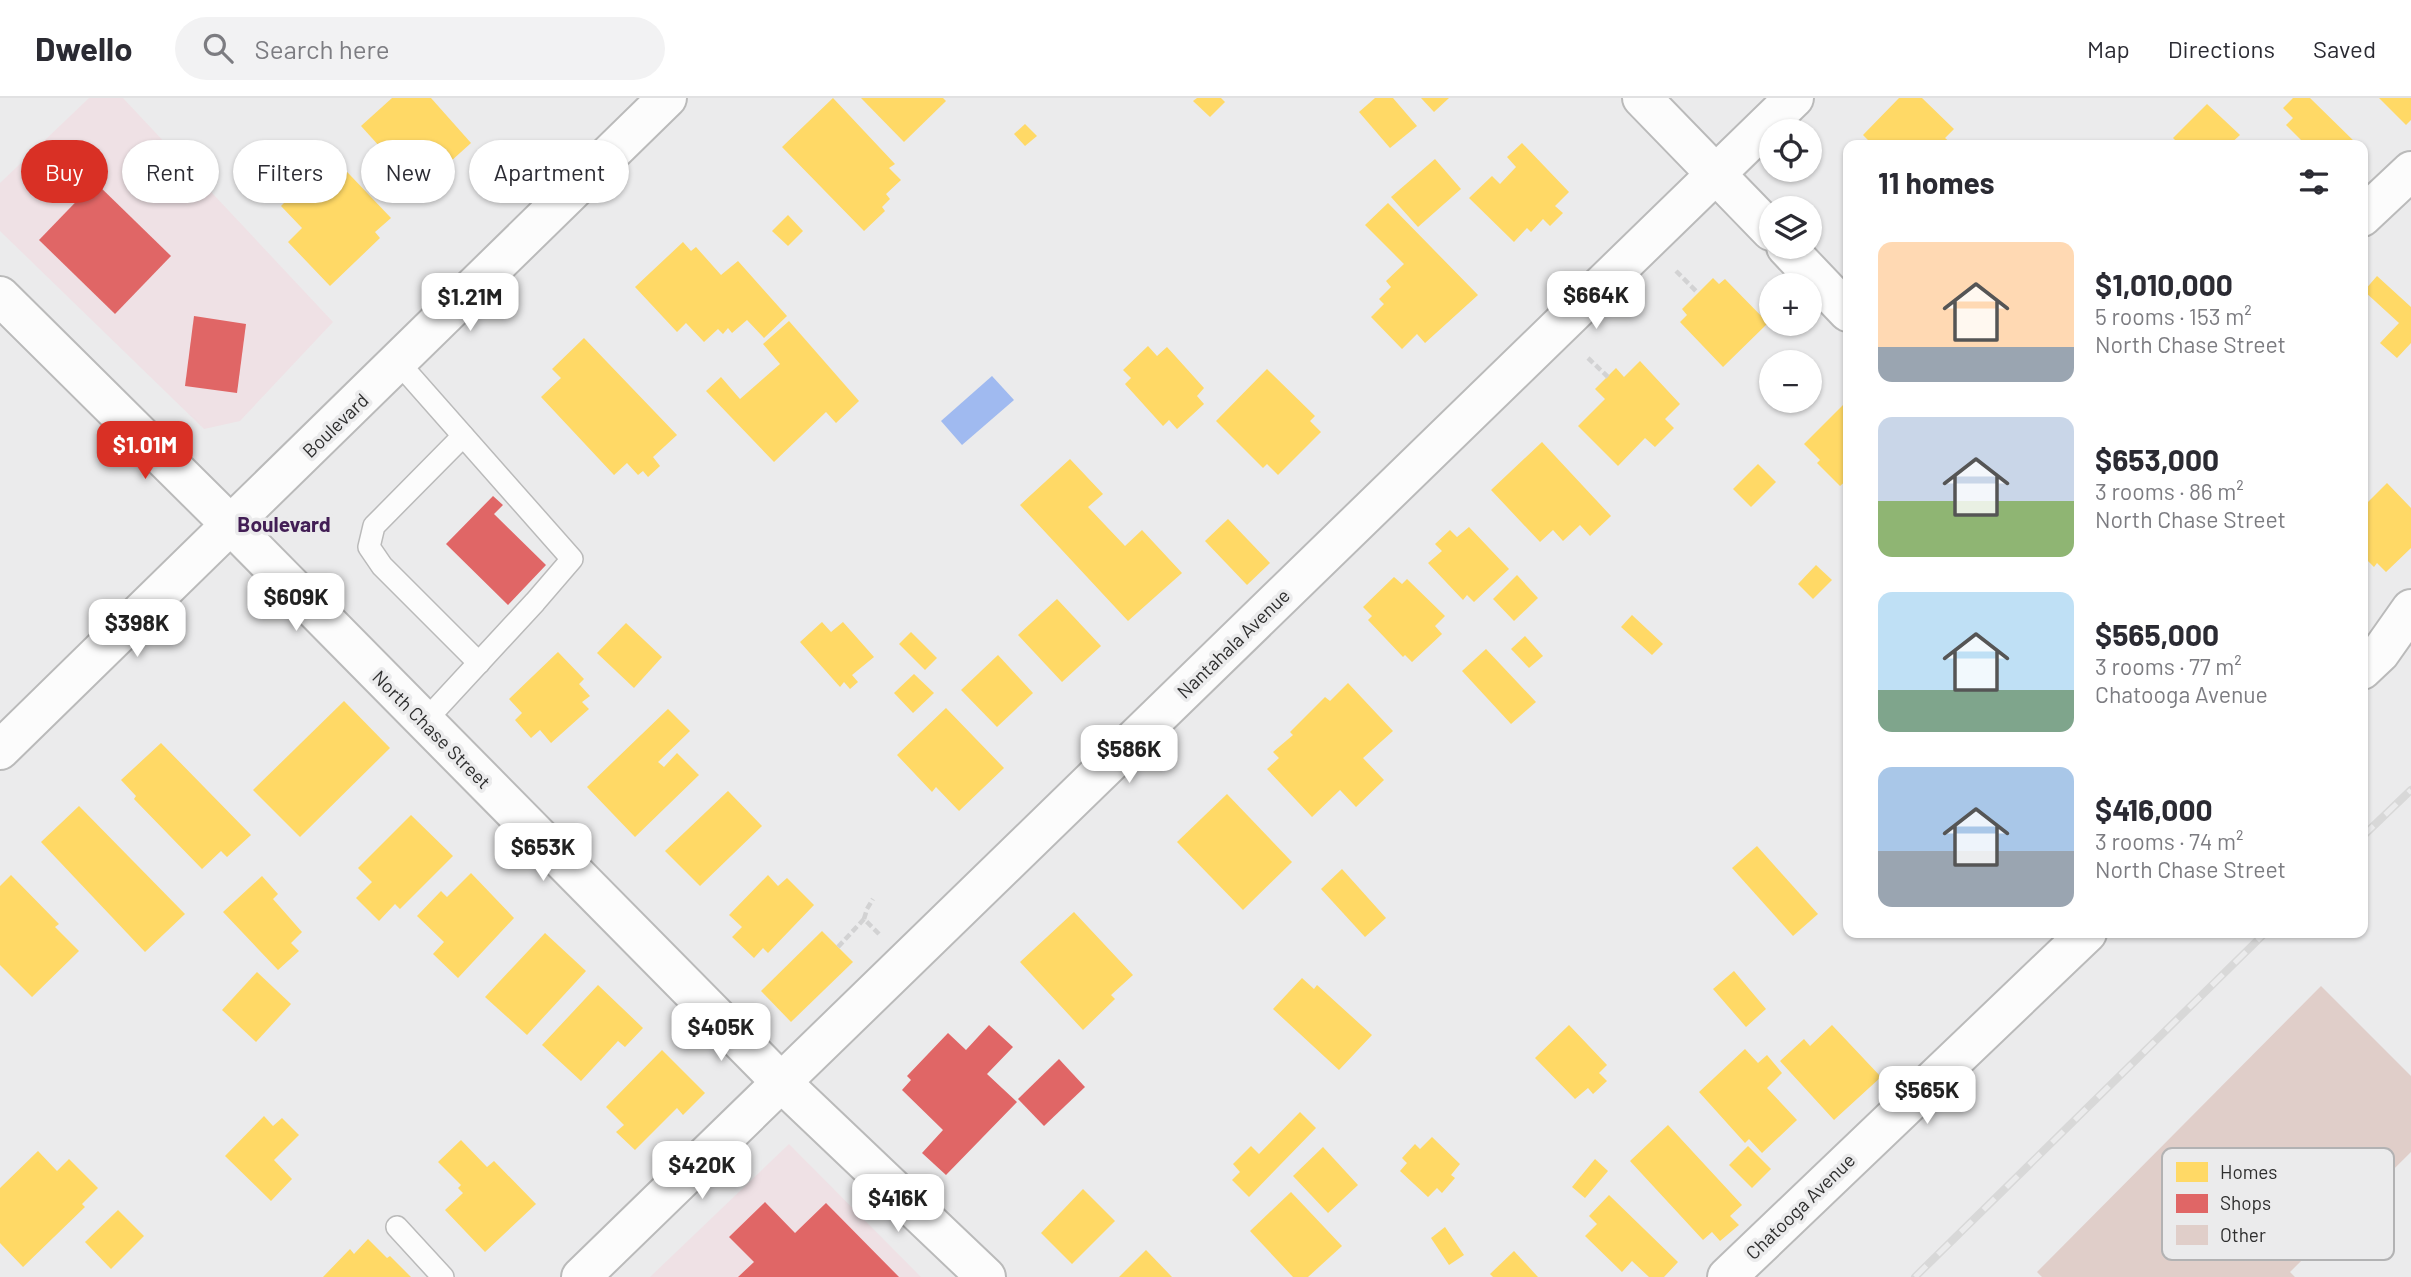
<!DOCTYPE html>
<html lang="en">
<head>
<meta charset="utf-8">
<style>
	body { margin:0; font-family:Barlow,sans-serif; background:#f2f2f3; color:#2b2b33; height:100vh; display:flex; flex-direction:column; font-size:26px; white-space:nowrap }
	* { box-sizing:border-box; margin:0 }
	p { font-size:23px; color:#7c7c81 }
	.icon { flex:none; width:38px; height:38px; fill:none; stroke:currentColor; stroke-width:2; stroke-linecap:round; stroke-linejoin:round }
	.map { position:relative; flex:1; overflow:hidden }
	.drawer { position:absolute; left:1843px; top:42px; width:525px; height:798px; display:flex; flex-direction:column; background:#fff; border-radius:14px; box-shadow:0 2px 5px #0004 }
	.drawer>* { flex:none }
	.hud { position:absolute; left:21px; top:42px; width:665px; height:63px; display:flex; gap:14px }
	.fabs { position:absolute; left:1759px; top:21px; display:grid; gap:14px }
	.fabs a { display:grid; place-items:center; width:63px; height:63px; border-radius:50%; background:#fff; box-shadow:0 2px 5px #0004; font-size:35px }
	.price { position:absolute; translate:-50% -60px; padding:0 16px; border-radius:14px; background:#fff; color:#222; font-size:23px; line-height:46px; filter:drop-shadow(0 2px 4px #0008) }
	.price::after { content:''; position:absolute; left:50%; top:42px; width:21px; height:16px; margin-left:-10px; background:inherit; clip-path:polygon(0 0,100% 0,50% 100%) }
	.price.active { background:#d93025; color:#fff }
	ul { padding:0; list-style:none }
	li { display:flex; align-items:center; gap:21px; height:175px; padding:0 35px }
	li span { display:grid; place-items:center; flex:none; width:196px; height:140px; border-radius:14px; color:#555 }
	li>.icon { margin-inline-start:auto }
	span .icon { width:84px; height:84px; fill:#fffc; stroke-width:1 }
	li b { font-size:30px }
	h2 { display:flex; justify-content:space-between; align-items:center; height:84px; padding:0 35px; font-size:30px }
	.pill { padding:0 24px; border-radius:32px; background:#fff; box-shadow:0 2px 5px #0004; font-size:24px; line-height:63px }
	.pill.active { background:#d93025; color:#fff }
	header { display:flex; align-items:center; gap:42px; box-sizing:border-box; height:98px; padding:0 35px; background:#fff; border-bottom:2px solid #e1e1e2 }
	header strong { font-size:33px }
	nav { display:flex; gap:38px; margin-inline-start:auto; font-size:24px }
	.search { width:490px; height:63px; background:#f2f2f3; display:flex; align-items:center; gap:18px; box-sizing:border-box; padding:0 24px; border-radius:38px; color:#7c7c81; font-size:26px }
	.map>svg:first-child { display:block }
	.commercial { fill:#efe1e5 }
	.water { fill:#a0baf0 }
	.homes { fill:#ffd966 }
	.shops { fill:#e06666 }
	.building { fill:#e0cec9 }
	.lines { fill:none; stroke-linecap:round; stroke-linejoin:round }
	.lane-casing { stroke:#bababa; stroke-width:24 }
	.street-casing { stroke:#bababa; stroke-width:42 }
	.secondary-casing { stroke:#bababa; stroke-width:42 }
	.path { stroke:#d2d2d3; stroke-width:4.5; stroke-dasharray:7 3.5; stroke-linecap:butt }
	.lane { stroke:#fcfcfc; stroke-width:21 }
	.street { stroke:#fcfcfc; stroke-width:38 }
	.secondary { stroke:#fcfcfc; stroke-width:38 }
	.rail-casing { stroke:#d8d8d8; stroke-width:8 }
	.rail { stroke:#ebebec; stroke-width:5; stroke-dasharray:16; stroke-linecap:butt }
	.labels { text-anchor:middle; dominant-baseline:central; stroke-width:7; stroke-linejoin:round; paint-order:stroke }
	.street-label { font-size:19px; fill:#2e2e2e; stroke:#ebebec }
	.neighbourhood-label { font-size:21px; font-weight:bold; fill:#421e55; stroke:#ebebec }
	.key { fill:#ebebec; stroke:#b2b2b3; stroke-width:2 }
	.key-label { font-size:19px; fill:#2e2e2e }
</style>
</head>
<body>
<header>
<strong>Dwello</strong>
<div class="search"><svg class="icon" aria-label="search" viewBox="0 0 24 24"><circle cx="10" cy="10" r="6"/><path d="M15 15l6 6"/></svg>Search here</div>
<nav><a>Map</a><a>Directions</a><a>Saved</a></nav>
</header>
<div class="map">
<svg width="2411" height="1179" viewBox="0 0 2411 1179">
	<rect width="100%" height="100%" fill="#ebebec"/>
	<g class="commercial">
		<polygon points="89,0 123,0 333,224 240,323 204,331 0,133 0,85"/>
		<polygon points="789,1046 921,1179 650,1179"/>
	</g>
	<polygon class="water" points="992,278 1014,302 962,347 941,323"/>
	<g class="homes">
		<polygon points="392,0 431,0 471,45 419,92 361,28"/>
		<polygon points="833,0 895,66 889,70 901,82 886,96 890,101 882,109 885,113 864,133 782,49"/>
		<polygon points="861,0 943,0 946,3 904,44"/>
		<polygon points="1197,0 1221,0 1225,4 1210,19 1193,3"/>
		<polygon points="1375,0 1393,0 1417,28 1390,50 1359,14"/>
		<polygon points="1421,0 1449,0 1434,14"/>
		<polygon points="1899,0 1922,0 1954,31 1945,40 1953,47 1873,47 1863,37"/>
		<polygon points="2293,0 2310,0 2358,47 2306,47 2286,27 2293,20 2283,10"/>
		<polygon points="2379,0 2411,0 2411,22 2406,27"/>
		<polygon points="2207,6 2240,37 2229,47 2180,47 2173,40"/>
		<polygon points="1025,26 1037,38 1025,48 1014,36"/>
		<polygon points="1522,45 1569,94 1555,108 1563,115 1550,128 1543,121 1531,134 1527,130 1514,144 1469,100 1492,78 1500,86 1516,69 1507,59"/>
		<polygon points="330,56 391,120 375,134 380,140 330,188 288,144 302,130 281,108 304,85 292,73 309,57 318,67"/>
		<polygon points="1435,61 1461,91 1418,129 1391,99"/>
		<polygon points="1388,105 1478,197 1425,245 1417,236 1402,251 1371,219 1384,206 1379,201 1391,189 1386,183 1404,166 1365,127"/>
		<polygon points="788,117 803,133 788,148 772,133"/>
		<polygon points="683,144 691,153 696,149 721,177 738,163 787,218 764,240 747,222 732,235 728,230 723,236 718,231 704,244 686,225 677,234 635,189"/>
		<polygon points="2377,178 2411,209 2411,245 2397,260 2380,245 2399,225 2364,193"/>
		<polygon points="1713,180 1719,186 1725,181 1768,225 1723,269 1680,224 1687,217 1682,211"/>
		<polygon points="789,223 859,303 836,325 826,314 774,364 706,293 721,279 740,301 780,266 763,246"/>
		<polygon points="584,240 677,337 653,359 660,368 648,379 643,373 638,377 627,365 614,377 541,299 561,280 552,271"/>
		<polygon points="1148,248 1157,258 1167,249 1204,290 1197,298 1204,306 1177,331 1169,322 1163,328 1125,286 1131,280 1123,272"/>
		<polygon points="1640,263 1680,306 1665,321 1674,330 1655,349 1645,340 1618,368 1578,328 1605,301 1595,291 1616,270 1624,279"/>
		<polygon points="1267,271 1315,318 1310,323 1321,334 1278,377 1267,366 1263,370 1216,323"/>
		<polygon points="1848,302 1848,381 1840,388 1817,365 1820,362 1804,346"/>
		<polygon points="1542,344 1611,418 1590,438 1580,427 1563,443 1553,432 1540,444 1491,392"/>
		<polygon points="1070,361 1103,396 1088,409 1125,448 1142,432 1182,475 1128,523 1020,407"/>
		<polygon points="1758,366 1776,384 1751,409 1733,391"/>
		<polygon points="2387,385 2411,410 2411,450 2386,474 2377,465 2374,469 2362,457 2362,410"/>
		<polygon points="1228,421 1270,465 1247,487 1205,443"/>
		<polygon points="1469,429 1509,471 1474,504 1467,497 1463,502 1428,465 1442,453 1435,446 1450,432 1457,439"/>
		<polygon points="1816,467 1832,482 1813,501 1798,486"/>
		<polygon points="1517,477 1538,500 1514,523 1493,501"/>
		<polygon points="1394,479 1402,486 1407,481 1445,518 1435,528 1442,536 1412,564 1405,557 1403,559 1368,522 1372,518 1363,509"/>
		<polygon points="1057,501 1101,548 1062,584 1018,537"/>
		<polygon points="1632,517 1663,546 1652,557 1621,529"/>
		<polygon points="822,524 831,534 843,524 874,559 852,577 858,584 850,591 844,584 840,589 800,544"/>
		<polygon points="626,525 662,559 634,590 597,555"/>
		<polygon points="911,534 937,560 925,572 899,546"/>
		<polygon points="1525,538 1543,558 1529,570 1511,551"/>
		<polygon points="1486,551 1536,604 1511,626 1462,573"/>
		<polygon points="558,554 584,581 579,586 590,598 582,604 589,611 551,645 540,632 531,640 515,622 522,615 509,601"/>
		<polygon points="998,557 1033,595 997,629 961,592"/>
		<polygon points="914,576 934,595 913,615 894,595"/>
		<polygon points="1348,585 1393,633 1363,660 1384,682 1356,709 1340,692 1312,719 1267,671 1279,660 1273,654 1293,637 1290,634 1325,599 1330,603"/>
		<polygon points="344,603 390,650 300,739 253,692"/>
		<polygon points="946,610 1004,670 959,713 936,689 932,694 897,657"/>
		<polygon points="668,611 690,633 658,664 664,669 677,655 699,677 635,739 587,689"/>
		<polygon points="161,645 251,737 227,759 221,753 202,771 134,701 136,698 121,682"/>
		<polygon points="728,693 762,728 700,788 665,753"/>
		<polygon points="1227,696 1292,764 1243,812 1177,744"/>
		<polygon points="79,708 185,816 145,854 41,744"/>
		<polygon points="411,717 453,758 400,811 395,806 379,823 356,800 372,784 358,770"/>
		<polygon points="1757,748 1818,816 1793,838 1732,770"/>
		<polygon points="1342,771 1386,820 1365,839 1321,791"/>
		<polygon points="471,775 514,820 458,880 433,856 444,844 417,818 441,793 447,799"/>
		<polygon points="11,777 59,826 55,829 79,853 32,899 0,867 0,788"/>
		<polygon points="768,777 778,788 787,780 814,807 768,855 763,850 754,860 732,839 742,829 729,817"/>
		<polygon points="262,778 278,796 273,801 302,834 291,845 299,853 278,872 223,814"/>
		<polygon points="1074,814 1133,877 1111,897 1115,901 1083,932 1020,864"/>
		<polygon points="822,833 853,864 791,924 761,893"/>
		<polygon points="545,835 586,873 527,937 485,899"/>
		<polygon points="1734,873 1766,911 1746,929 1713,891"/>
		<polygon points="257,874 291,906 256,944 222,912"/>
		<polygon points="1302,880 1314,891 1317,887 1372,937 1339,972 1273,911"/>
		<polygon points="598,887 643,930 625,949 618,943 581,983 542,947"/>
		<polygon points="1569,927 1607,967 1599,975 1607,983 1593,996 1588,990 1575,1001 1535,960"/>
		<polygon points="1832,927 1881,979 1834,1022 1780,963 1804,941 1810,948"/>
		<polygon points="1745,951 1758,965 1767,957 1782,975 1767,990 1797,1022 1762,1055 1749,1041 1745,1045 1699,994"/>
		<polygon points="662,952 705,995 683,1017 677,1010 635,1052 616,1034 624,1027 606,1009"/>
		<polygon points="1300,1014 1316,1030 1249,1099 1232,1082 1240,1074 1233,1066 1251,1048 1259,1056"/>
		<polygon points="264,1018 273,1028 282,1020 299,1037 274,1062 292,1081 271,1103 225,1058"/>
		<polygon points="1668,1027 1742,1107 1730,1118 1739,1127 1720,1143 1712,1134 1703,1142 1630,1063"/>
		<polygon points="1432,1039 1460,1066 1451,1077 1455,1080 1442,1095 1437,1090 1428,1099 1400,1073 1407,1065 1402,1060 1415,1046 1420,1051"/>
		<polygon points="461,1042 487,1069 494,1063 536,1106 485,1154 445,1112 463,1095 458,1090 461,1087 438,1064"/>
		<polygon points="1748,1048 1771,1071 1752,1090 1729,1067"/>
		<polygon points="1323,1049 1358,1087 1328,1115 1293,1078"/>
		<polygon points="38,1053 57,1073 69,1061 98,1090 82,1106 85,1109 23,1169 0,1145 0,1090"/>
		<polygon points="1595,1061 1608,1073 1585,1100 1572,1089"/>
		<polygon points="1083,1091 1115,1123 1072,1166 1041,1135"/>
		<polygon points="1291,1094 1342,1148 1308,1179 1293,1179 1250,1133"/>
		<polygon points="1609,1097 1678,1164 1664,1179 1649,1179 1632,1163 1622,1174 1585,1138 1597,1126 1589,1118"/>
		<polygon points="118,1112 144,1138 111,1171 85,1144"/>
		<polygon points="1445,1129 1464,1157 1449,1167 1431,1140"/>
		<polygon points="368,1141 387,1160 390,1158 411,1179 323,1179 350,1151 354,1156"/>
		<polygon points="1146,1152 1172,1179 1119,1179"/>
		<polygon points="1514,1153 1538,1179 1493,1179 1490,1176"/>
	</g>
	<g class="shops">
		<polygon points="95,84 171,158 115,216 39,142"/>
		<polygon points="194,218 246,226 237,295 185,288"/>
		<polygon points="493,398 503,407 494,416 546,467 508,507 446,446"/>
		<polygon points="989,927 1013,949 987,976 1017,1004 946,1077 922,1055 943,1032 902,992 911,982 907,978 948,935 966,952"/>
		<polygon points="1059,961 1085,989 1044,1028 1018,1001"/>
		<polygon points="765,1104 795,1135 826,1105 899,1179 738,1179 754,1164 729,1139"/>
	</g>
	<polygon class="building" points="2321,888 2411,978 2411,1054 2290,1174 2295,1179 2042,1179 2037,1174"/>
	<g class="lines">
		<g class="lane-casing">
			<g id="lane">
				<polyline points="398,264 572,461 535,504 425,623"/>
				<polyline points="463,338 374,428 369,449 382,468 479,565"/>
				<polyline points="397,1129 443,1179"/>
			</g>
		</g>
		<g class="street-casing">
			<g id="street">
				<polyline points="1642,0 1771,133"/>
				<polyline points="2362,119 2411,73"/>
				<polyline points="1786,149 1848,214"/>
				<polyline points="2362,572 2380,555 2411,511"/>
				<polyline points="581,1179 1794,0"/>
				<polyline points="1727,1179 2087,835"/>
			</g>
		</g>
		<g class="secondary-casing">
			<g id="secondary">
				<polyline points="0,198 232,428 781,984 986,1179"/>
				<polyline points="0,652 667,0"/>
			</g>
		</g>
		<g class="path">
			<polyline points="1676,173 1698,195"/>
			<polyline points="1588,260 1608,279"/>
			<polyline points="864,821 867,811 873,801"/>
			<polyline points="838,849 864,821 879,836"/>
		</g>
		<use href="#lane" class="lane"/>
		<use href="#street" class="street"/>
		<use href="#secondary" class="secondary"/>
		<g class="rail-casing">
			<g id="rail">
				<polyline points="2362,739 2411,692"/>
				<polyline points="1915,1179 2265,835"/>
			</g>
		</g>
		<use href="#rail" class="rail"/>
	</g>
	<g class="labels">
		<g class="street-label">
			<text transform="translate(335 327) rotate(-44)">Boulevard</text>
			<text transform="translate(1233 545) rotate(-44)">Nantahala Avenue</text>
			<text transform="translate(432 631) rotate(45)">North Chase Street</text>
			<text transform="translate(1800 1108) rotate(-44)">Chatooga Avenue</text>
		</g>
		<g class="neighbourhood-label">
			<text x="284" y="425">Boulevard</text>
		</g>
	</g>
	<rect x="2162" y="1050" width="232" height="112" rx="10" class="key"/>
	<rect x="2176" y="1064" width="32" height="20" fill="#ffd966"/>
	<rect x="2176" y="1096" width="32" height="19" fill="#e06666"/>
	<rect x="2176" y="1127" width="32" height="20" fill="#e0cec9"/>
	<g class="key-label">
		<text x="2220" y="1081">Homes</text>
		<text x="2220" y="1112">Shops</text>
		<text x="2220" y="1144">Other</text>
	</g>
</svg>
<div class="fabs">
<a><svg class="icon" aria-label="locate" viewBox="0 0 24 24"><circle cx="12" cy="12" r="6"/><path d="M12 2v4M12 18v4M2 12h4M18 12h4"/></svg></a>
<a><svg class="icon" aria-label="layers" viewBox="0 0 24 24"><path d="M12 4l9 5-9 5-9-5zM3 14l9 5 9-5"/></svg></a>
<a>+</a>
<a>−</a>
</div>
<b class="price" style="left:1596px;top:233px">$664K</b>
<b class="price" style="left:470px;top:235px">$1.21M</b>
<b class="price active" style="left:145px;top:383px">$1.01M</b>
<b class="price" style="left:296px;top:535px">$609K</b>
<b class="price" style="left:137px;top:561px">$398K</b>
<b class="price" style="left:1129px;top:687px">$586K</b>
<b class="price" style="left:543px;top:785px">$653K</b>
<b class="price" style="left:721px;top:965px">$405K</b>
<b class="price" style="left:1927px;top:1028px">$565K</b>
<b class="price" style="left:702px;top:1103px">$420K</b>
<b class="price" style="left:898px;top:1136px">$416K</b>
<div class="hud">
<a class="pill active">Buy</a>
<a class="pill">Rent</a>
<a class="pill">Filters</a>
<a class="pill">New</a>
<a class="pill">Apartment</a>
</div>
<section class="drawer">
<h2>11 homes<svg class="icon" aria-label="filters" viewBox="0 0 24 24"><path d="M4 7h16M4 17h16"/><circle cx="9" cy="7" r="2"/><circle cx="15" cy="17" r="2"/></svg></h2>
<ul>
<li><span style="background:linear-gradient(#ffd9b3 75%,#9aa5b1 0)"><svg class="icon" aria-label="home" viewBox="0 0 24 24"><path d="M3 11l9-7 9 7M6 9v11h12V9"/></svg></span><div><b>$1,010,000</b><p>5 rooms · 153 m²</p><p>North Chase Street</p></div></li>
<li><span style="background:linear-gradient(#c9d6e8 60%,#8fb573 0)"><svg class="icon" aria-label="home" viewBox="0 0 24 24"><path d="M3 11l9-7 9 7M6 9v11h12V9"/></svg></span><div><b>$653,000</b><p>3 rooms · 86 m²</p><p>North Chase Street</p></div></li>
<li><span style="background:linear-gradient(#bfe0f5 70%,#7fa58c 0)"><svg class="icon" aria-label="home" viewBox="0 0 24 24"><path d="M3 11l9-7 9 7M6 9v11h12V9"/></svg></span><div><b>$565,000</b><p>3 rooms · 77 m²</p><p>Chatooga Avenue</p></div></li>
<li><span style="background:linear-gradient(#a9c7e8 60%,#9aa5b1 0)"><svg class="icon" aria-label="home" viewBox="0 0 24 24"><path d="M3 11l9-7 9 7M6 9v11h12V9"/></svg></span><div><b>$416,000</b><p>3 rooms · 74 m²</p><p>North Chase Street</p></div></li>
</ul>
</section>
</div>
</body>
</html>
